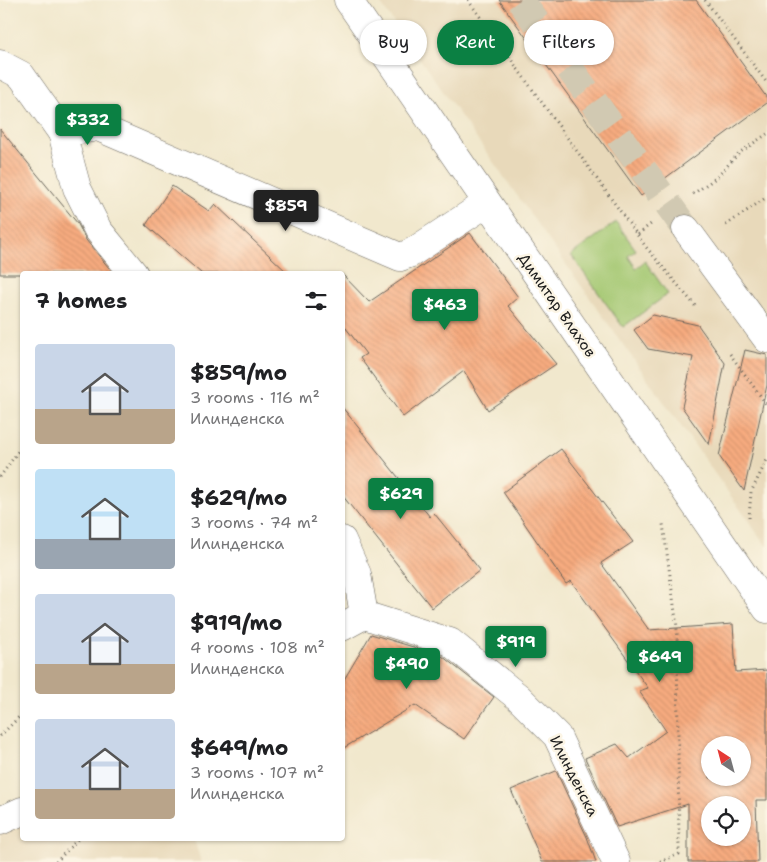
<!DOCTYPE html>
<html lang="en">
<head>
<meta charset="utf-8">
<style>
	body { margin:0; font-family:"Shantell Sans",sans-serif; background:#f6f6f6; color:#202124; height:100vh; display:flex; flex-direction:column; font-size:19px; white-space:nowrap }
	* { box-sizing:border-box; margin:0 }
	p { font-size:16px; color:#757577 }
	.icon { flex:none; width:28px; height:28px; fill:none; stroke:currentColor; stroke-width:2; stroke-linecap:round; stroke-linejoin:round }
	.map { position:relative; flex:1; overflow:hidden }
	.drawer { position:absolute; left:20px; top:271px; width:325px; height:570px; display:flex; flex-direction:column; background:#fff; border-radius:5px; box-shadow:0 1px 4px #0004 }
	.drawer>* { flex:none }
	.top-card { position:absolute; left:360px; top:20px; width:331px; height:45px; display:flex; gap:10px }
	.needle { width:32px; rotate:324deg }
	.buttons { position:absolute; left:701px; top:736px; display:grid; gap:10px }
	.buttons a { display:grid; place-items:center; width:50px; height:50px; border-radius:50%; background:#fff; box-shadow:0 1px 4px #0004; font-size:25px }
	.price { position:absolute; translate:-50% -42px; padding:0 11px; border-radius:5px; background:#0b8043; color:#fff; font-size:16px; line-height:32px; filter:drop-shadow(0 1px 2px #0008) }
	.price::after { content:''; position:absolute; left:50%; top:30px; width:15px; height:11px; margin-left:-8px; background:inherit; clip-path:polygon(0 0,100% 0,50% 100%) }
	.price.active { background:#222; color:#fff }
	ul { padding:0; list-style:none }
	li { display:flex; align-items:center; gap:15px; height:125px; padding:0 15px }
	li span { display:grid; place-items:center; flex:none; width:140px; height:100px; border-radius:5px; color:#555 }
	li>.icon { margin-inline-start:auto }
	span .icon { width:60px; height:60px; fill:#fffc; stroke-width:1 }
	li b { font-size:21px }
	h2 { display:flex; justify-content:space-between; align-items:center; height:60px; padding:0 15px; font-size:21px }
	.pill { padding:0 18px; border-radius:22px; background:#fff; box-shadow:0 1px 4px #0004; font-size:18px; line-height:45px }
	.pill.active { background:#0b8043; color:#fff }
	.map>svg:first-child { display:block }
	.built { fill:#e8d9ba }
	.green { fill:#a4c872; stroke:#607247 }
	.building { fill:url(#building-back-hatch); fill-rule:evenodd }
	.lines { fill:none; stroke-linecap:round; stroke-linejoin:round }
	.street-tunnel { stroke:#d1c9b2; stroke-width:28; stroke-dasharray:28 14; stroke-linecap:butt }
	.street-casing { stroke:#67635a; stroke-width:29 }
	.path { stroke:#67635a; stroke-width:3; stroke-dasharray:1 4; stroke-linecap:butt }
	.street { stroke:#fff; stroke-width:28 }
	.labels { text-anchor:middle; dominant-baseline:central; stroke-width:5; stroke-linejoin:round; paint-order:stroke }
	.street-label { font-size:15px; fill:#1c1c1c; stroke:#fcf5e5 }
</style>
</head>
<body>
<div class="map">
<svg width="767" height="862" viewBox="0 0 767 862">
	<defs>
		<pattern id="building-back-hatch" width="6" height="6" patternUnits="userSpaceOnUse" patternTransform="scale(1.25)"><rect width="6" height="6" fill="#f7ab7f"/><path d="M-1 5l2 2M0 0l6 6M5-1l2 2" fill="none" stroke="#d3936d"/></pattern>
	</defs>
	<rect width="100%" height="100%" fill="#fcf5e5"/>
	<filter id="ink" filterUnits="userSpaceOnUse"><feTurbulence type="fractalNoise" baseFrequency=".02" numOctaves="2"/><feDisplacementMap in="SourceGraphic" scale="10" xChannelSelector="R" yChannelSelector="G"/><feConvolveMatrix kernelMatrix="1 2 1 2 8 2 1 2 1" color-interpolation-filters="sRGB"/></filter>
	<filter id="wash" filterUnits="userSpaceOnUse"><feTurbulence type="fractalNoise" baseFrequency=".0096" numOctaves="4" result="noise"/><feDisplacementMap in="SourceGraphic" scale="20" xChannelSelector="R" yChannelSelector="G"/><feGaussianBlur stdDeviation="1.12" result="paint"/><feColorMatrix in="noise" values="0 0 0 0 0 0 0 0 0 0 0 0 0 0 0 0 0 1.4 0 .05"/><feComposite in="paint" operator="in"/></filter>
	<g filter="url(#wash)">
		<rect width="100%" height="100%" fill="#f1e8cd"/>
		<g class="built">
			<polygon points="378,0 767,0 767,547"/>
			<polygon points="22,820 22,839 194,839 201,862 0,862 0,831"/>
		</g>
		<polygon class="green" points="616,222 636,250 628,256 636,268 645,261 668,294 623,327 571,255"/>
		<g id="blocks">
			<g class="building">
				<polygon points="499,0 696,0 767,98 767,103 641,196"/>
				<polygon points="0,129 78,224 86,240 114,274 0,274"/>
				<polygon points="172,186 209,211 215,204 289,274 202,274 146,225"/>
				<polygon points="470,233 518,297 508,306 556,364 488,410 464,371 403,417 360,358 366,354 342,323 342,274 369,302"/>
				<polygon points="653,315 698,325 725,363 709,445 682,407 693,357 648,349 634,330"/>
				<polygon points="745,350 767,355 767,385 744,491 719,456"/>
				<polygon points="342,407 430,517 434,513 480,570 432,608 342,495"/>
				<path d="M561,449L633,542L601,563L649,630L733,624L736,672L767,670V800H756L758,862H688V804L617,827L585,758L617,744L629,758L666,731L639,691L648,688L571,581L566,584L503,492ZM710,745H742V778H710ZM710,805H742V838H710Z"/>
				<polygon points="371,634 442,656 494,697 464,739 415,705 342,749 342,683"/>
				<polygon points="556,771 587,837 596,862 542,862 511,790"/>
			</g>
		</g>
	</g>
	<g filter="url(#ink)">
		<use href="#blocks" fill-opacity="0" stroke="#67635a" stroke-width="1"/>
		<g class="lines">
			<polyline class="street-tunnel" points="520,0 686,229"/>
			<g class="street-casing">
				<g id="street">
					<polyline points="348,0 767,609"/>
					<polyline points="0,64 21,75 62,133 77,188 98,230 134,274"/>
					<polyline points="62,133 98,127 400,257 411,253 487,203"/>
					<polyline points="686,229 767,339"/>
					<polyline points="342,540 357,574 364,615 450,642 518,697 557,736 616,862"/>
					<polyline points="342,627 364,615"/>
					<polyline points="0,821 22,811"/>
				</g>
			</g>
			<g class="path">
				<polyline points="468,0 646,247 697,308"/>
				<polyline points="705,0 767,83"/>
				<polyline points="693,194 717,177 739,153 767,134"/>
				<polyline points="726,225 767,197"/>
				<polyline points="638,234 651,224"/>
				<polyline points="730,354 767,405"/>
				<polyline points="0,477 22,446"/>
				<polyline points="749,518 751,492 767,460"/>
				<polyline points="0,736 22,714"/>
				<polyline points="56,862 78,839"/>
				<polyline points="660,862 679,854 677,627 663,524"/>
			</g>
			<use href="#street" class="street"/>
		</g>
	</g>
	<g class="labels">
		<g class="street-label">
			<text transform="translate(557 305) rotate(55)">Димитар Влахов</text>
			<text transform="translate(574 776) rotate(63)">Илинденска</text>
		</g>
	</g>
</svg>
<div class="buttons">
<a><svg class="needle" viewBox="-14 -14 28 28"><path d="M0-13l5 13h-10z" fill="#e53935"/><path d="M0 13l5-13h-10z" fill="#757577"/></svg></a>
<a><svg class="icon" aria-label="locate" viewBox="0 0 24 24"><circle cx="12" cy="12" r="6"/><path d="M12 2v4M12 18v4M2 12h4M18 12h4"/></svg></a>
</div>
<b class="price" style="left:88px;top:146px">$332</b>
<b class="price active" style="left:286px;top:232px">$859</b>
<b class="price" style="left:445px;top:331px">$463</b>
<b class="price" style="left:401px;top:520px">$629</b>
<b class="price" style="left:516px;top:668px">$919</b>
<b class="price" style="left:660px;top:683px">$649</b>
<b class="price" style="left:407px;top:690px">$490</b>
<div class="top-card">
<a class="pill">Buy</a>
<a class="pill active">Rent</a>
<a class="pill">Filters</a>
</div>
<section class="drawer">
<h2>7 homes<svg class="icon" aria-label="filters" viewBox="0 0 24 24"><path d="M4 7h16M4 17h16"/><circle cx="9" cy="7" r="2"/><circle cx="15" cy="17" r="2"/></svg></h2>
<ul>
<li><span style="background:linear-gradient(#c9d6e8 65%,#b9a48a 0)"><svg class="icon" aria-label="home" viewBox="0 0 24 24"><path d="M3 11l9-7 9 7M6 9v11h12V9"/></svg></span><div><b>$859/mo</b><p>3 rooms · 116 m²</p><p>Илинденска</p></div></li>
<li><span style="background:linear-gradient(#bfe0f5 70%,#9aa5b1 0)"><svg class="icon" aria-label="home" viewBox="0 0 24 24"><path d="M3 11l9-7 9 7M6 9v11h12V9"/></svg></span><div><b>$629/mo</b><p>3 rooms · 74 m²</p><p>Илинденска</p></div></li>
<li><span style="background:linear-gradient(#c9d6e8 70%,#b9a48a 0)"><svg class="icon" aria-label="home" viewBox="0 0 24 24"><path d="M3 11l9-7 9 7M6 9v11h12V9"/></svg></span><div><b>$919/mo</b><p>4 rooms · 108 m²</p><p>Илинденска</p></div></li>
<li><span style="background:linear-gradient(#c9d6e8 70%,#b9a48a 0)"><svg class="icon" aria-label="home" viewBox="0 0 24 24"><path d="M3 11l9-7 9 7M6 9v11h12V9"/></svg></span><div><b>$649/mo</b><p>3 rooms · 107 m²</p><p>Илинденска</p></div></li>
</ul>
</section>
</div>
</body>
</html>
